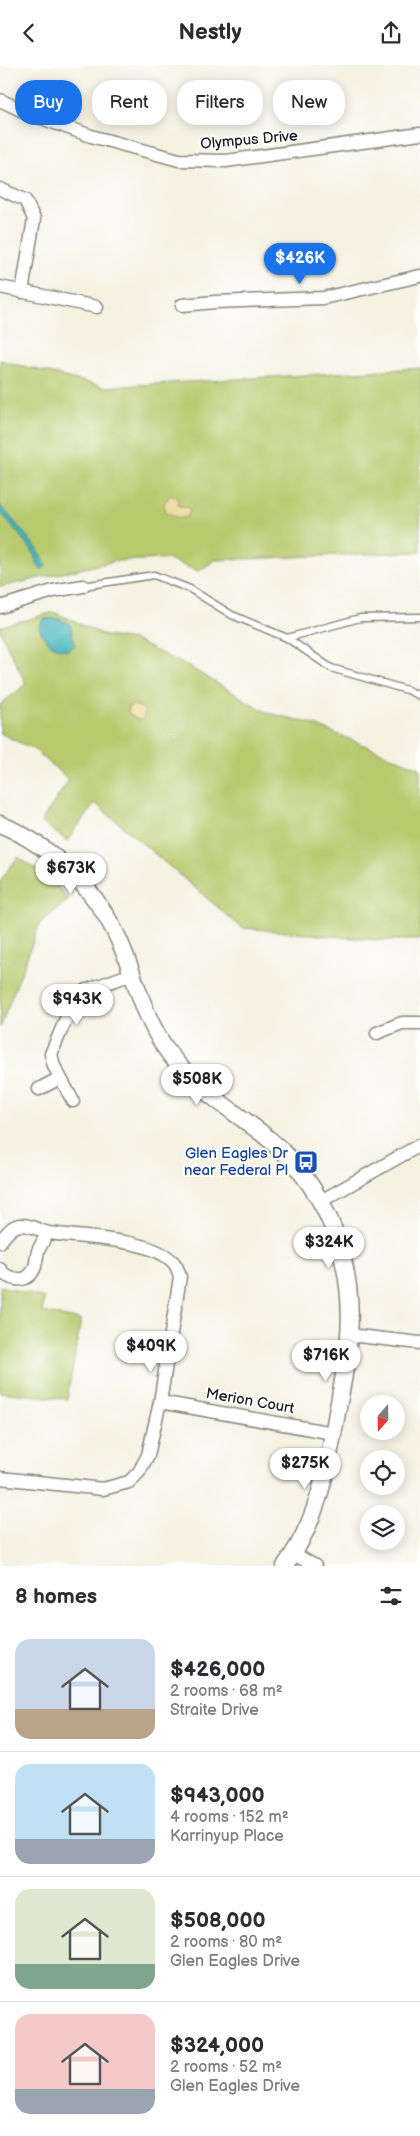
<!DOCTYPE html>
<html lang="en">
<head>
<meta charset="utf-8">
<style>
	body { margin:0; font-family:"Balsamiq Sans",sans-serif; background:#f2f2f3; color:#2b2b33; height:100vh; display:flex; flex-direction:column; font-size:19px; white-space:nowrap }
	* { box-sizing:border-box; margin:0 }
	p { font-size:16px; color:#7c7c81 }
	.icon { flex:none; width:28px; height:28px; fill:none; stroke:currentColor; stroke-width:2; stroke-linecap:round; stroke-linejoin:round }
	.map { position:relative; height:1501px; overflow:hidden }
	.sheet { display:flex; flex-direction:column; background:#fff; flex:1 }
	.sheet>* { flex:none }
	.banner { position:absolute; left:15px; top:15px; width:390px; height:45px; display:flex; gap:10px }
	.needle { width:32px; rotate:200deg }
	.controls { position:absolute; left:360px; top:1330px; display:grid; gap:10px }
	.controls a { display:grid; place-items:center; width:45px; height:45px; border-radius:50%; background:#fff; box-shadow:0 2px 12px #0003; font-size:25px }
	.price { position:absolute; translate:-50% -42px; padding:0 11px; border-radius:18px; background:#fff; color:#222; font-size:16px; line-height:32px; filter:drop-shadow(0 1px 2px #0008) }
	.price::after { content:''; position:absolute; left:50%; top:30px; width:15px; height:11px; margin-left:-8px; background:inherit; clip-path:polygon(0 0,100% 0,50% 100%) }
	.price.selected { background:#1a73e8; color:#fff }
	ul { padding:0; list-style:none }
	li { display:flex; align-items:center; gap:15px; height:125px; padding:0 15px }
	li+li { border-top:1px solid #e1e1e2 }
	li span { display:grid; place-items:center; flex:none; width:140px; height:100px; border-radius:15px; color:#555 }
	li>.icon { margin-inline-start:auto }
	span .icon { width:60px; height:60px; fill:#fffc; stroke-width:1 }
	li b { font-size:21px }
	h2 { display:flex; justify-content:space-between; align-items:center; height:60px; padding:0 15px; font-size:21px }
	.chip { padding:0 18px; border-radius:20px; background:#fff; box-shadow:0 2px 12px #0003; font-size:18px; line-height:45px }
	.chip.selected { background:#1a73e8; color:#fff }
	header { display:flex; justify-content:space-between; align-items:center; height:65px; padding:0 15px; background:#fff; font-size:22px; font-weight:800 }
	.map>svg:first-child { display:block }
	.green { fill:#b7ca6e; stroke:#6a7345 }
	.sand { fill:#eeda9e; stroke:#857b5d }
	.water { fill:#43b3ba; stroke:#30686b }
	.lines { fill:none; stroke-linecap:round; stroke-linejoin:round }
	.service-casing { stroke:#88877f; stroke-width:9 }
	.minor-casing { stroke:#88877f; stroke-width:15 }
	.tertiary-casing { stroke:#88877f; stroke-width:19 }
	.service { stroke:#fff; stroke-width:6 }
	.minor { stroke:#fff; stroke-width:12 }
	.tertiary { stroke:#fff; stroke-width:16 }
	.labels { text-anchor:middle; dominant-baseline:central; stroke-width:4; stroke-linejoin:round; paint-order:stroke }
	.street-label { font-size:15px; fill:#1c1c1c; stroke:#fff }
	.transit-label { font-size:15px; fill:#164399; stroke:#fff; text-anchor:end }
</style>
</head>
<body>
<header><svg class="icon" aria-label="back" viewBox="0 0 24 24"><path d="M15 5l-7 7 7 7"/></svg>Nestly<svg class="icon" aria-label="share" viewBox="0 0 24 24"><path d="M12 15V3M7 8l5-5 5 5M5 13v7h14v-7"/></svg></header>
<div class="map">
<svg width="420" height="1501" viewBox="0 0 420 1501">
	<rect width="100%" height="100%" fill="#fff"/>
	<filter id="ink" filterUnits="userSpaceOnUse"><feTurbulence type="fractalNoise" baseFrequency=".02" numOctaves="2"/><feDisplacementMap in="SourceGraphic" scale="10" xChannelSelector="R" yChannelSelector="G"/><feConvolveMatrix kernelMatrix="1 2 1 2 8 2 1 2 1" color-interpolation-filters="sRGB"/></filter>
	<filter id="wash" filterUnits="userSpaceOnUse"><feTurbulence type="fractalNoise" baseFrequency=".0096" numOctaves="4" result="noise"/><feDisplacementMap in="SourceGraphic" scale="20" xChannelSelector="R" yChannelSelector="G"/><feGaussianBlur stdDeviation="1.12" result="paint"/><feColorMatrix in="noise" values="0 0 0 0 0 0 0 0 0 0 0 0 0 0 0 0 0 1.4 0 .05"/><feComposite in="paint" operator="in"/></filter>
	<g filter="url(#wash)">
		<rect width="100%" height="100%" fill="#f5f2e2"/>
		<g class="green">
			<polygon points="0,295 104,322 420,303 420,487 215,495 199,506 166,494 116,496 0,522"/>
			<polygon points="54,547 106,571 134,575 191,603 268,648 310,658 420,703 420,875 374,875 242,863 95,738 67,776 41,757 69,715 35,685 0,668 0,640 26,619 0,566 0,562"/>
			<polygon points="18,792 53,816 69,835 40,858 0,963 0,816"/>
			<polygon points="0,1221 44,1233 43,1247 81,1255 67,1334 0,1327"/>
		</g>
		<g class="sand">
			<polygon points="170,430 177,433 179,441 189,443 190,446 187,452 179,453 166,447 164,439"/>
			<polygon points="133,640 140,642 145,646 143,654 138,655 128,649 128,642"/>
		</g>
		<g class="water">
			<polygon points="0,440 37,483 46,501 41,504 38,501 32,485 0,447"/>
			<path d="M44,553L59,554L70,559L75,580L68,585C53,583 43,576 39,562Z"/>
		</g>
	</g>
	<g filter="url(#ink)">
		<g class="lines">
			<g class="service-casing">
				<g id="service">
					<polyline points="83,521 154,510 190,524 232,550 287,573"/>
					<polyline points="420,552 360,553 287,573 331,603 407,625 420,631"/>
				</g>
			</g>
			<g class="minor-casing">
				<g id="minor">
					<polyline points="0,35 25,47 91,71 179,95 226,96 420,69"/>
					<polyline points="0,124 25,135 34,154 22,227"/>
					<polyline points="0,222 97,242"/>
					<polyline points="182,240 215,237 323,233 420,211"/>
					<polyline points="0,542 53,526 83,521"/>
					<polyline points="377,968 402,958 420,958"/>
					<polyline points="39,1024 60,1013"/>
					<polyline points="73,1036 54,1001 51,989 71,942 77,932 87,925 132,909"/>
					<polyline points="321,1136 420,1080"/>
					<path d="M0,1177C5,1170 11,1161 20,1160C32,1159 38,1166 49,1168C81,1173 152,1173 174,1198C177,1202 179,1208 180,1212L160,1337L148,1390L139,1407L129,1417L103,1424L0,1413"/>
					<path d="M0,1204C7,1215 26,1219 33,1206C37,1200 36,1192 38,1186C41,1180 44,1174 47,1168"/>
					<polyline points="349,1270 420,1278"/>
					<polyline points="160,1337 333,1368"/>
					<polyline points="294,1489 315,1501"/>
				</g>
			</g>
			<g class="tertiary-casing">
				<path id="tertiary" d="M0,759C56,783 102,830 124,887C137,920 145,952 164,981C198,1033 250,1051 290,1094C334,1143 354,1205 349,1271C347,1300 340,1330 335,1359C326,1409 316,1459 285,1501"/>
			</g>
			<use href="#service" class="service"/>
			<use href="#minor" class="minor"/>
			<use href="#tertiary" class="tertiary"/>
		</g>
	</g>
	<defs>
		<g id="bus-square" transform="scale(1.25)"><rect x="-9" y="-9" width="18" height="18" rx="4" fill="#1a4fb4" stroke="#fff"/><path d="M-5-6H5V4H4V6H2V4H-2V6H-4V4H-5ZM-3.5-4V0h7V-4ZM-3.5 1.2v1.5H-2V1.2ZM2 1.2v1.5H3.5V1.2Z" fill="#fff"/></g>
	</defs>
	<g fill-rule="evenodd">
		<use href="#bus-square" x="306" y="1097"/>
	</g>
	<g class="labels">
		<g class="street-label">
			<text transform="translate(249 75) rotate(-5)">Olympus Drive</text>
			<text transform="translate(250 1336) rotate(10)">Merion Court</text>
		</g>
		<g class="transit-label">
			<text x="288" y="1088">Glen Eagles Dr<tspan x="288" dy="17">near Federal Pl</tspan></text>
		</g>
	</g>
</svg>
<div class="controls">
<a><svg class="needle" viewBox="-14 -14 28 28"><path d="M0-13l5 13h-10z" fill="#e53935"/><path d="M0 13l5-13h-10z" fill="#7c7c81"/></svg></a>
<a><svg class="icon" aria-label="locate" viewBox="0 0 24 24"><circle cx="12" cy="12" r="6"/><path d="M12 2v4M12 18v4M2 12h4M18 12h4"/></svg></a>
<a><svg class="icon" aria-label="layers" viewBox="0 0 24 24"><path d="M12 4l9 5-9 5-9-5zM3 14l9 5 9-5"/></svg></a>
</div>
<b class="price selected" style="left:300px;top:220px">$426K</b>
<b class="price" style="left:71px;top:830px">$673K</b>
<b class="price" style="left:77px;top:961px">$943K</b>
<b class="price" style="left:197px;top:1041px">$508K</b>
<b class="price" style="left:329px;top:1204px">$324K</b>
<b class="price" style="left:151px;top:1308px">$409K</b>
<b class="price" style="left:326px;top:1317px">$716K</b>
<b class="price" style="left:305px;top:1425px">$275K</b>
<div class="banner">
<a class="chip selected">Buy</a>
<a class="chip">Rent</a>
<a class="chip">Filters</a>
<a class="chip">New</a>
</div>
</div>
<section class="sheet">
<h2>8 homes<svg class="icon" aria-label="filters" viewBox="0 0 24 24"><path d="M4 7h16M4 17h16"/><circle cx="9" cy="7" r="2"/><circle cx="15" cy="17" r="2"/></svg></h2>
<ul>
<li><span style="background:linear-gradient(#c9d6e8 70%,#b9a48a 0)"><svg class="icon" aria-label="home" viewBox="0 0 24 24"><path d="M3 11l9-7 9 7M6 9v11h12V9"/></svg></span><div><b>$426,000</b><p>2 rooms · 68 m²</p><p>Straite Drive</p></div></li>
<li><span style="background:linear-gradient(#bfe0f5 75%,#9aa5b1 0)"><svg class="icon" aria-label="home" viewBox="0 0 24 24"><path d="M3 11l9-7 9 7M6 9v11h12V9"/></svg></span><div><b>$943,000</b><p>4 rooms · 152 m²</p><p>Karrinyup Place</p></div></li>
<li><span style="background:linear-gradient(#dfe7d0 75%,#7fa58c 0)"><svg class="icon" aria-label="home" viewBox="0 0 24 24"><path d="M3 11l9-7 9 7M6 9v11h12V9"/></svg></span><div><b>$508,000</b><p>2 rooms · 80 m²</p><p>Glen Eagles Drive</p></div></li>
<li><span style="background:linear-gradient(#f6c9c9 75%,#9aa5b1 0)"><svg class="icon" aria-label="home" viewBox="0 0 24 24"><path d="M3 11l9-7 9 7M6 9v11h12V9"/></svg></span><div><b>$324,000</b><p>2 rooms · 52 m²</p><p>Glen Eagles Drive</p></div></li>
</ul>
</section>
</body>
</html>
